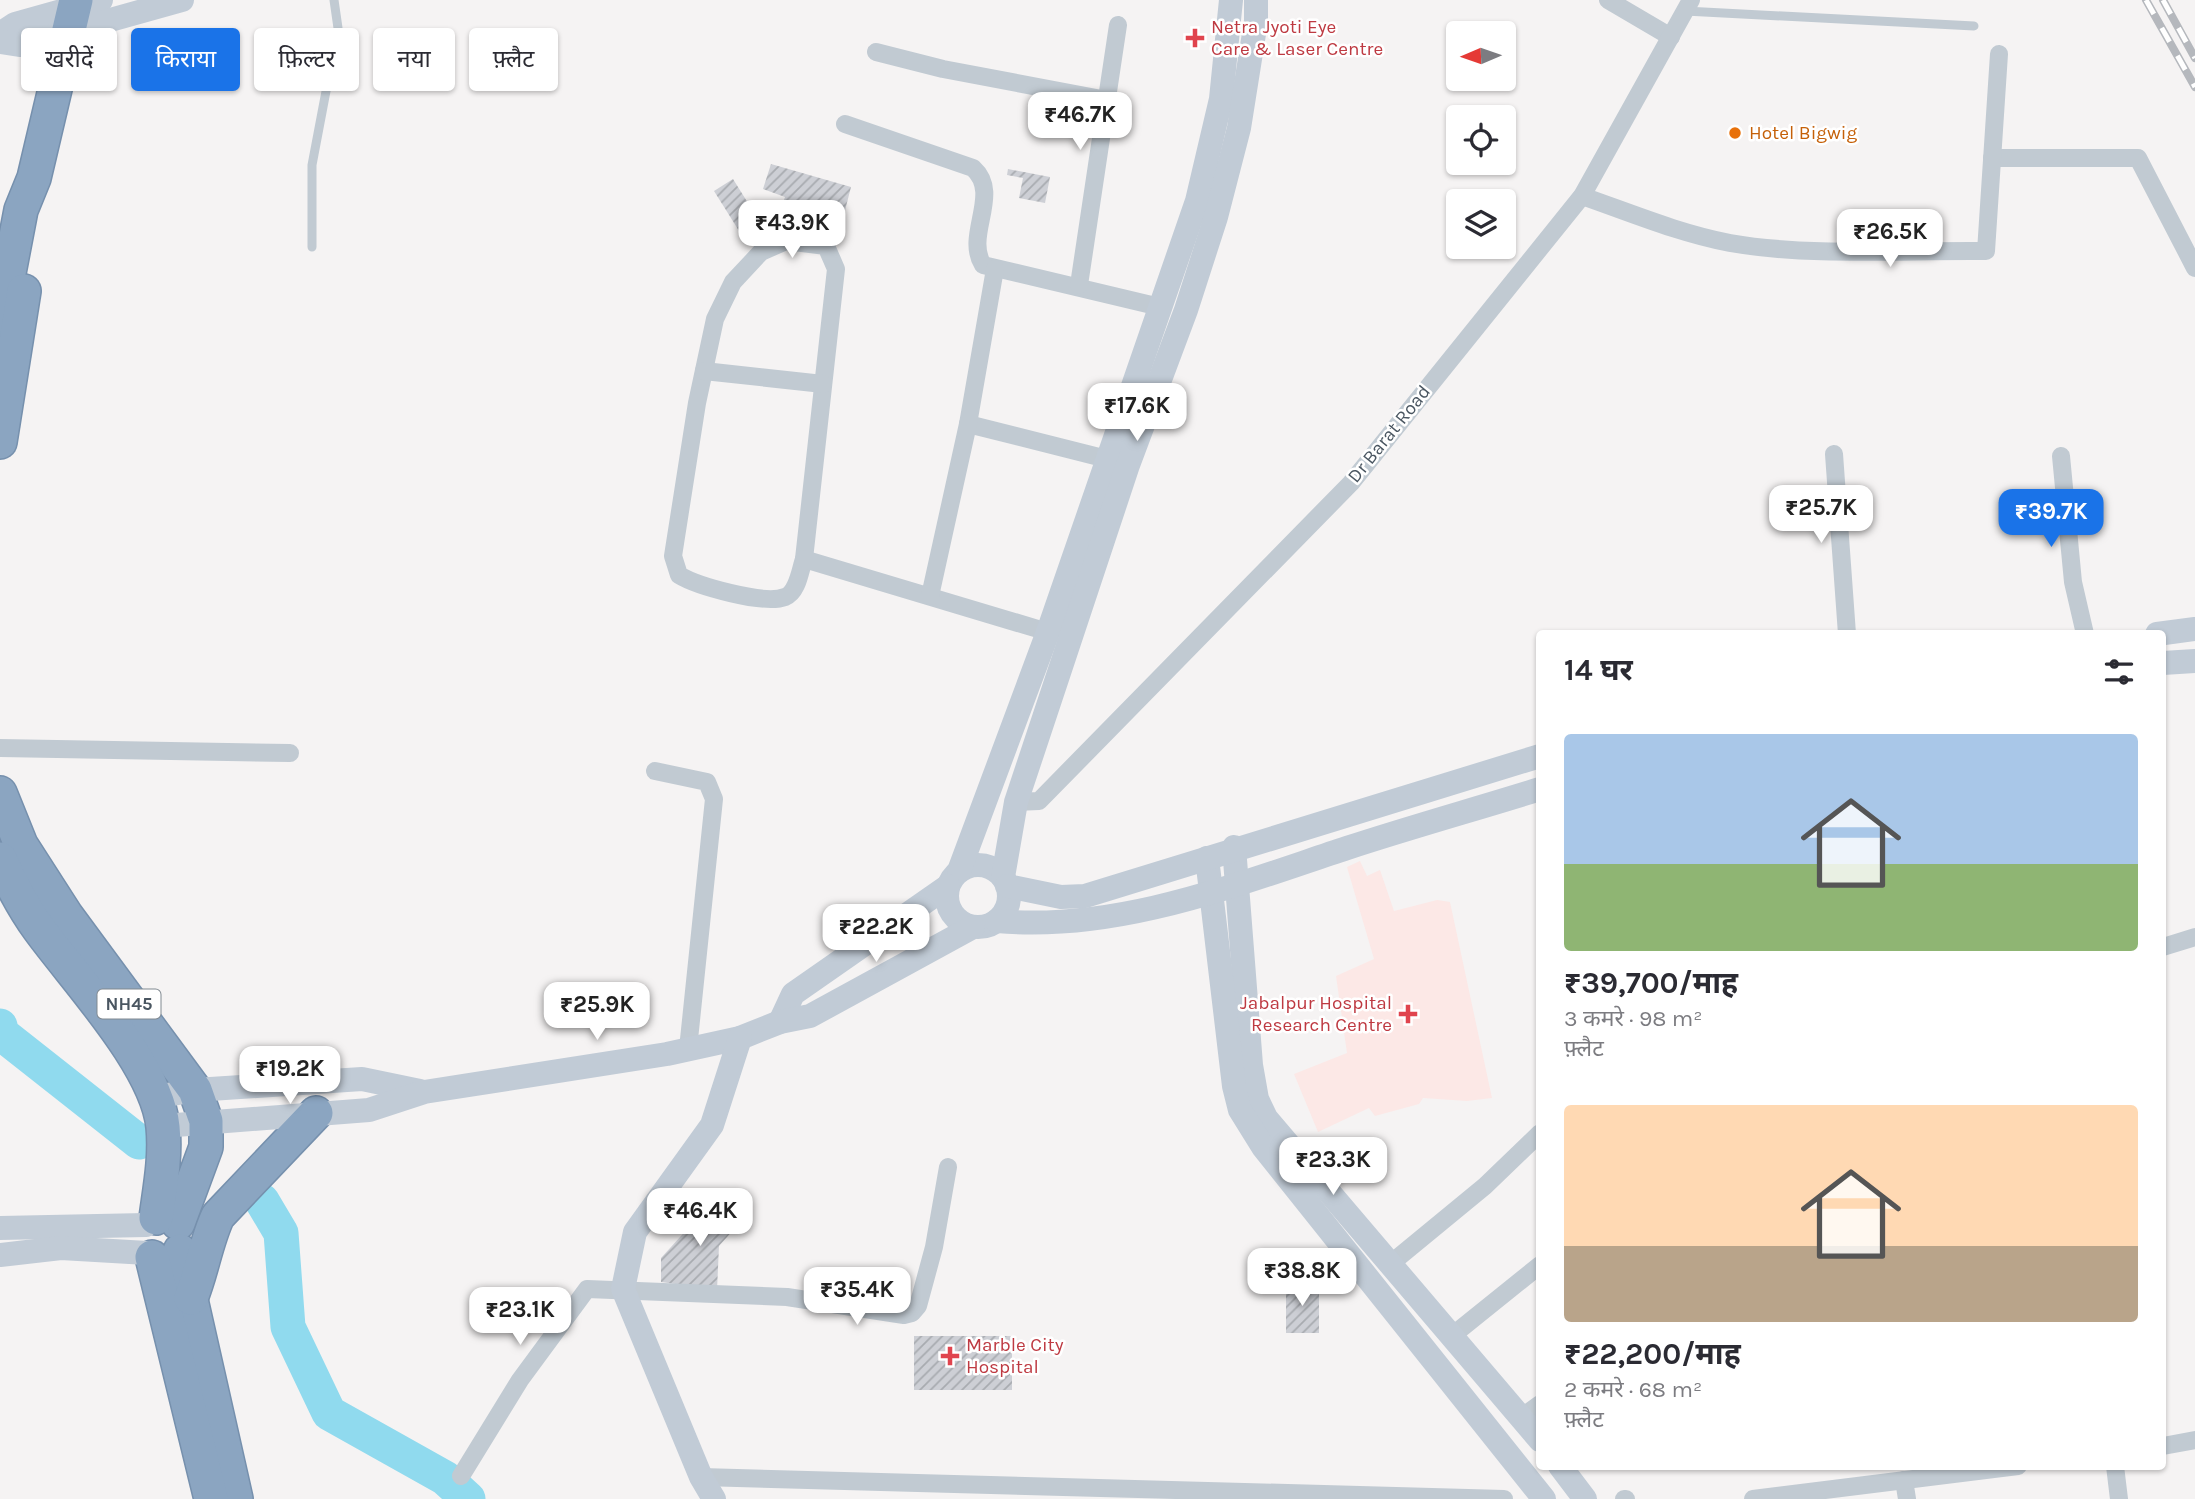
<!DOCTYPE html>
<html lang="hi">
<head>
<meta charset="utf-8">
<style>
	body { margin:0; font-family:Karla,"Noto Sans Devanagari",sans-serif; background:#f2f2f3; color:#2b2b33; height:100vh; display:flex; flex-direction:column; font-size:26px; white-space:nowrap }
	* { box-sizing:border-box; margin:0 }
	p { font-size:23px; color:#7c7c81 }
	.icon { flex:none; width:38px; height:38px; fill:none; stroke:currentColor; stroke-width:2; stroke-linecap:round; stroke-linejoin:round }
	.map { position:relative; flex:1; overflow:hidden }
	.panel { position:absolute; left:1536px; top:630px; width:630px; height:840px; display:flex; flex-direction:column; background:#fff; border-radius:7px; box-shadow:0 2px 5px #0004 }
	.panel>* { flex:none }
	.banner { position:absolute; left:21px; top:28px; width:665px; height:63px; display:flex; gap:14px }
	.needle { width:46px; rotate:268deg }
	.buttons { position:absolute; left:1446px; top:21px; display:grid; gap:14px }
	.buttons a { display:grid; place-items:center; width:70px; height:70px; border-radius:7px; background:#fff; box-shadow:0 2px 5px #0004; font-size:35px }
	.price { position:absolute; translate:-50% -60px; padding:0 16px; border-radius:14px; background:#fff; color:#222; font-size:23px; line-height:46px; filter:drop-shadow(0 2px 4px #0008) }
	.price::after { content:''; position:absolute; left:50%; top:42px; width:21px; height:16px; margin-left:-10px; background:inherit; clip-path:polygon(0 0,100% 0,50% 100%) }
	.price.active { background:#1a73e8; color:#fff }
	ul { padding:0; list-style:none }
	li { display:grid; align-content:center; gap:14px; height:371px; padding:0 28px }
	li span { display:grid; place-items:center; height:217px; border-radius:7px; color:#555 }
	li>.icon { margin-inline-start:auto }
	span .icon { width:126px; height:126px; fill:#fffc; stroke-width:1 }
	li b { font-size:30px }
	h2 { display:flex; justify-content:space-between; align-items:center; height:84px; padding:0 28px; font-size:30px }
	.chip { padding:0 24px; border-radius:7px; background:#fff; box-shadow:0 2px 5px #0004; font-size:24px; line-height:63px }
	.chip.active { background:#1a73e8; color:#fff }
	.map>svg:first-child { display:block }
	.medical { fill:#fce8e6 }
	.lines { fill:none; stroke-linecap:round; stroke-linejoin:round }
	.river { stroke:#90daee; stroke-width:35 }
	.building { fill:url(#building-hatch) }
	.highway-casing { stroke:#7690ad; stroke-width:36 }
	.lane { stroke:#c1cad2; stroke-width:9 }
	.street { stroke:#c1cad2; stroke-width:18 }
	.secondary { stroke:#c1cbd6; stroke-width:24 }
	.highway { stroke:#8ba5c1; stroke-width:33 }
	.rail-casing { stroke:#b5b8bd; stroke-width:8 }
	.rail { stroke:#fff; stroke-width:5; stroke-dasharray:16; stroke-linecap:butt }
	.health-dot { fill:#e0444e; stroke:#fff; stroke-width:2.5 }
	.food-dot { fill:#e8710a; stroke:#fff; stroke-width:2.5 }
	.labels { text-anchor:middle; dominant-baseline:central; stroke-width:5; stroke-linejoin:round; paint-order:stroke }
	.shield { fill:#fff; stroke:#808990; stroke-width:2 }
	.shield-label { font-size:18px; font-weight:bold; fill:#4a5661 }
	.health-label { font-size:19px; fill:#be3a42; stroke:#fff; text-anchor:start }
	.food-label { font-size:19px; fill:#c56008; stroke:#fff; text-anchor:start }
	.street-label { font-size:19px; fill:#4a5661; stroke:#fff }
</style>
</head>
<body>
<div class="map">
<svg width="2195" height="1499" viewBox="0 0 2195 1499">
	<defs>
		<pattern id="building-hatch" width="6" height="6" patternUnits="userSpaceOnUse" patternTransform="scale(1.75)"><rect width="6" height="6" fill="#cdcfd5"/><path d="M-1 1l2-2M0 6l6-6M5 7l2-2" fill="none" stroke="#a8abb0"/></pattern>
	</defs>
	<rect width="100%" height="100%" fill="#f5f3f3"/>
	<polygon class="medical" points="1360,861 1367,876 1380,870 1394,911 1437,900 1450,902 1492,1098 1467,1101 1423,1098 1419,1104 1375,1116 1369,1108 1318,1132 1294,1074 1347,1053 1336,976 1374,959 1347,867"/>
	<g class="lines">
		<g class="river">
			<polyline points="0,1026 2,1034 139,1142"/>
			<polyline points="262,1201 281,1233 288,1327 329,1413 445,1478 468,1499"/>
		</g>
	</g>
	<g class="building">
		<polygon points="771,164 851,187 838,238 800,234 779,214 785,197 763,189"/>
		<polygon points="1008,169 1050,177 1045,203 1019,198 1023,178 1007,175"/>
		<polygon points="733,179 765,230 746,242 714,191"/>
		<polygon points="719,1194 743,1219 719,1246 717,1290 661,1282 661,1258"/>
		<polygon points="1286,1283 1319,1284 1319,1333 1286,1333"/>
		<rect x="914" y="1336" width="98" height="54"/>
	</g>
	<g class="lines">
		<g class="highway-casing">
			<g id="highway">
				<polyline points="0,320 21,210 34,178 76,0"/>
				<polyline points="0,442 24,291"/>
				<polyline points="0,793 21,845 66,915 195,1090 206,1121 206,1147 178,1223"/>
				<path d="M0,859C11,884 23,907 39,929C76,980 157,1065 163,1127C166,1158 160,1188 156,1218"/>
				<polyline points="180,1251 236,1499"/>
				<polyline points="152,1257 211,1499"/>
				<path d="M191,1298C202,1271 206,1241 218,1216L316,1113"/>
			</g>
		</g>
		<g class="lane">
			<polyline points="1685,11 1974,26"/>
			<polyline points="312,247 312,165 338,28 334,0"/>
		</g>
		<g class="street">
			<polyline points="1608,0 1671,37"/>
			<polyline points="876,52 943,69 1107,100"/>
			<path d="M845,124L973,168C1002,194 964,235 983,265L1160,307"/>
			<polyline points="1992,158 2138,158 2195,268"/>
			<path d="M1582,196C1631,213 1678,233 1730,243C1811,257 1903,250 1986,251L1999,54"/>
			<path d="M786,241L826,246L836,269L804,559C800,570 798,592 785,597C764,605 697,586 679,575L673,556L697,403L715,319L733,282L761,252Z"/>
			<polyline points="1079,285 1118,25"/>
			<polyline points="704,371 823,384"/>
			<polyline points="968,424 1107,459"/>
			<polyline points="1834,454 1847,634"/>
			<polyline points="2061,456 2073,582 2085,634"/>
			<polyline points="804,559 1048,632"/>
			<polyline points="930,596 968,424 995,269"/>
			<polyline points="0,748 290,753"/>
			<polyline points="655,771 707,782 714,799 688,1049"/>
			<polyline points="1016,802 1039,801 1351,483 1582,196 1691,0"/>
			<polyline points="2163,947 2195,937"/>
			<polyline points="1389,1265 1485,1186 1540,1133"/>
			<polyline points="1453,1335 1540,1265"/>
			<polyline points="1522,1417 1540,1404"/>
			<polyline points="2163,1446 2195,1440"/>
			<polyline points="2115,1466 2119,1499"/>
			<polyline points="461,1476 520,1380 587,1289 787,1297 904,1315 912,1313 918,1306 934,1247 948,1167"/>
			<polyline points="701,1477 1504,1499"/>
			<polyline points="1904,1480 1907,1499"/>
			<polyline points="1624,1499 1626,1499"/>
			<polyline points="1753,1499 2018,1466"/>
		</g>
		<g class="secondary">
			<polyline points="0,34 15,24 101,0"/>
			<polyline points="0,42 21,45 182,0"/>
			<polyline points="2157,634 2195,629"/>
			<polyline points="2163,663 2195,661"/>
			<polyline points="1234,847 1251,1065 1257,1099 1266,1118 1540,1440"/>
			<polyline points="1207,858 1234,1086 1240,1110 1263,1147 1544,1499"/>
			<circle cx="978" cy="896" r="31"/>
			<polyline points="959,871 1048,632 1197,201 1221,99 1231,0"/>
			<polyline points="1003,877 1016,802 1128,465 1186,310 1216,217 1239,128 1256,21 1256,0"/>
			<polyline points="1007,886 1061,897 1085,896 1540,756"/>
			<path d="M997,921C1117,932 1235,885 1347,848C1411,827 1476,809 1540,789"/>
			<polyline points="780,1022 793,994 948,886"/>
			<polyline points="156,1097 195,1090 362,1079 420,1091"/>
			<polyline points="163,1126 369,1110 424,1092 667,1054 740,1038 780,1022 810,1016 973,927"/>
			<polyline points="0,1228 146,1225"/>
			<polyline points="0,1255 61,1248 147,1253"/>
			<polyline points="1560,1466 1585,1499"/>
			<polyline points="714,1499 701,1477 623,1289 635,1232 712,1125 740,1038"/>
		</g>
		<use href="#highway" class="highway"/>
		<g class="rail-casing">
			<g id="rail">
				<polyline points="2146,0 2195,87"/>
				<polyline points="2163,0 2195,58"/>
			</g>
		</g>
		<use href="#rail" class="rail"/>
	</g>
	<g class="health-dot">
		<path d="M1191.5 27.5h7v7h7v7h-7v7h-7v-7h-7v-7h7z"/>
		<path d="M1404.5 1003.5h7v7h7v7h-7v7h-7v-7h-7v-7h7z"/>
		<path d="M946.5 1345.5h7v7h7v7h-7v7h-7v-7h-7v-7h7z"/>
	</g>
	<circle class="food-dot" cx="1735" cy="133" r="7"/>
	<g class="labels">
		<rect class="shield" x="97.5" y="989.5" width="63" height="29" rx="5"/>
		<g class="shield-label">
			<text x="129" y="1004">NH45</text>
		</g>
		<g class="health-label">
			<text x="1211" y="27">Netra Jyoti Eye<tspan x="1211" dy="22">Care &amp; Laser Centre</tspan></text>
			<text x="1392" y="1003" text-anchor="end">Jabalpur Hospital<tspan x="1392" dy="22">Research Centre</tspan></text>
			<text x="966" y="1345">Marble City<tspan x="966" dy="22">Hospital</tspan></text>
		</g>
		<g class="food-label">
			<text x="1749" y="133">Hotel Bigwig</text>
		</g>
		<g class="street-label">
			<text transform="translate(1389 434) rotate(-51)">Dr Barat Road</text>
		</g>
	</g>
</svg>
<div class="buttons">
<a><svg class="needle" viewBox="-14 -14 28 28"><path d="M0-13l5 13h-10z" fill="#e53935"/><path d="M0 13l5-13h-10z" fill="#7c7c81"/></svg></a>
<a><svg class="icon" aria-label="locate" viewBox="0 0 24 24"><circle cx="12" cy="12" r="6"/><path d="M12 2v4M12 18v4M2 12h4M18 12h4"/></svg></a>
<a><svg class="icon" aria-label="layers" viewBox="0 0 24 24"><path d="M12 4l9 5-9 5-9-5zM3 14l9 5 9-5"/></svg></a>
</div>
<b class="price" style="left:1080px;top:152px">₹46.7K</b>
<b class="price" style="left:792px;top:260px">₹43.9K</b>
<b class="price" style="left:1890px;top:269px">₹26.5K</b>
<b class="price" style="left:1137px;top:443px">₹17.6K</b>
<b class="price" style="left:1821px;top:545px">₹25.7K</b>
<b class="price active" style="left:2051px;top:549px">₹39.7K</b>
<b class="price" style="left:876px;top:964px">₹22.2K</b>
<b class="price" style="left:597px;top:1042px">₹25.9K</b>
<b class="price" style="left:290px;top:1106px">₹19.2K</b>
<b class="price" style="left:1333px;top:1197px">₹23.3K</b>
<b class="price" style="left:700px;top:1248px">₹46.4K</b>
<b class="price" style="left:1302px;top:1308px">₹38.8K</b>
<b class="price" style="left:857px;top:1327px">₹35.4K</b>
<b class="price" style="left:520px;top:1347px">₹23.1K</b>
<div class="banner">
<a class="chip">खरीदें</a>
<a class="chip active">किराया</a>
<a class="chip">फ़िल्टर</a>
<a class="chip">नया</a>
<a class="chip">फ़्लैट</a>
</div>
<section class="panel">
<h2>14 घर<svg class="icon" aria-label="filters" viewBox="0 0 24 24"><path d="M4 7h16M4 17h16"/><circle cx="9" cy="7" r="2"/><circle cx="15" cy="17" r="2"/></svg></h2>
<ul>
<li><span style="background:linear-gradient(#a9c7e8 60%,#8fb573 0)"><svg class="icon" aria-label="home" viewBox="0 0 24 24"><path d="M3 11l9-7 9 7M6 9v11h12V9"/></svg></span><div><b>₹39,700/माह</b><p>3 कमरे · 98 m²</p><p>फ़्लैट</p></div></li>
<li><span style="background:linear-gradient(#ffd9b3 65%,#b9a48a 0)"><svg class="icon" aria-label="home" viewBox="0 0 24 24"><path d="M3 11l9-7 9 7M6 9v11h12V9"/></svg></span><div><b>₹22,200/माह</b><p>2 कमरे · 68 m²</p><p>फ़्लैट</p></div></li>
</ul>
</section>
</div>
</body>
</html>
